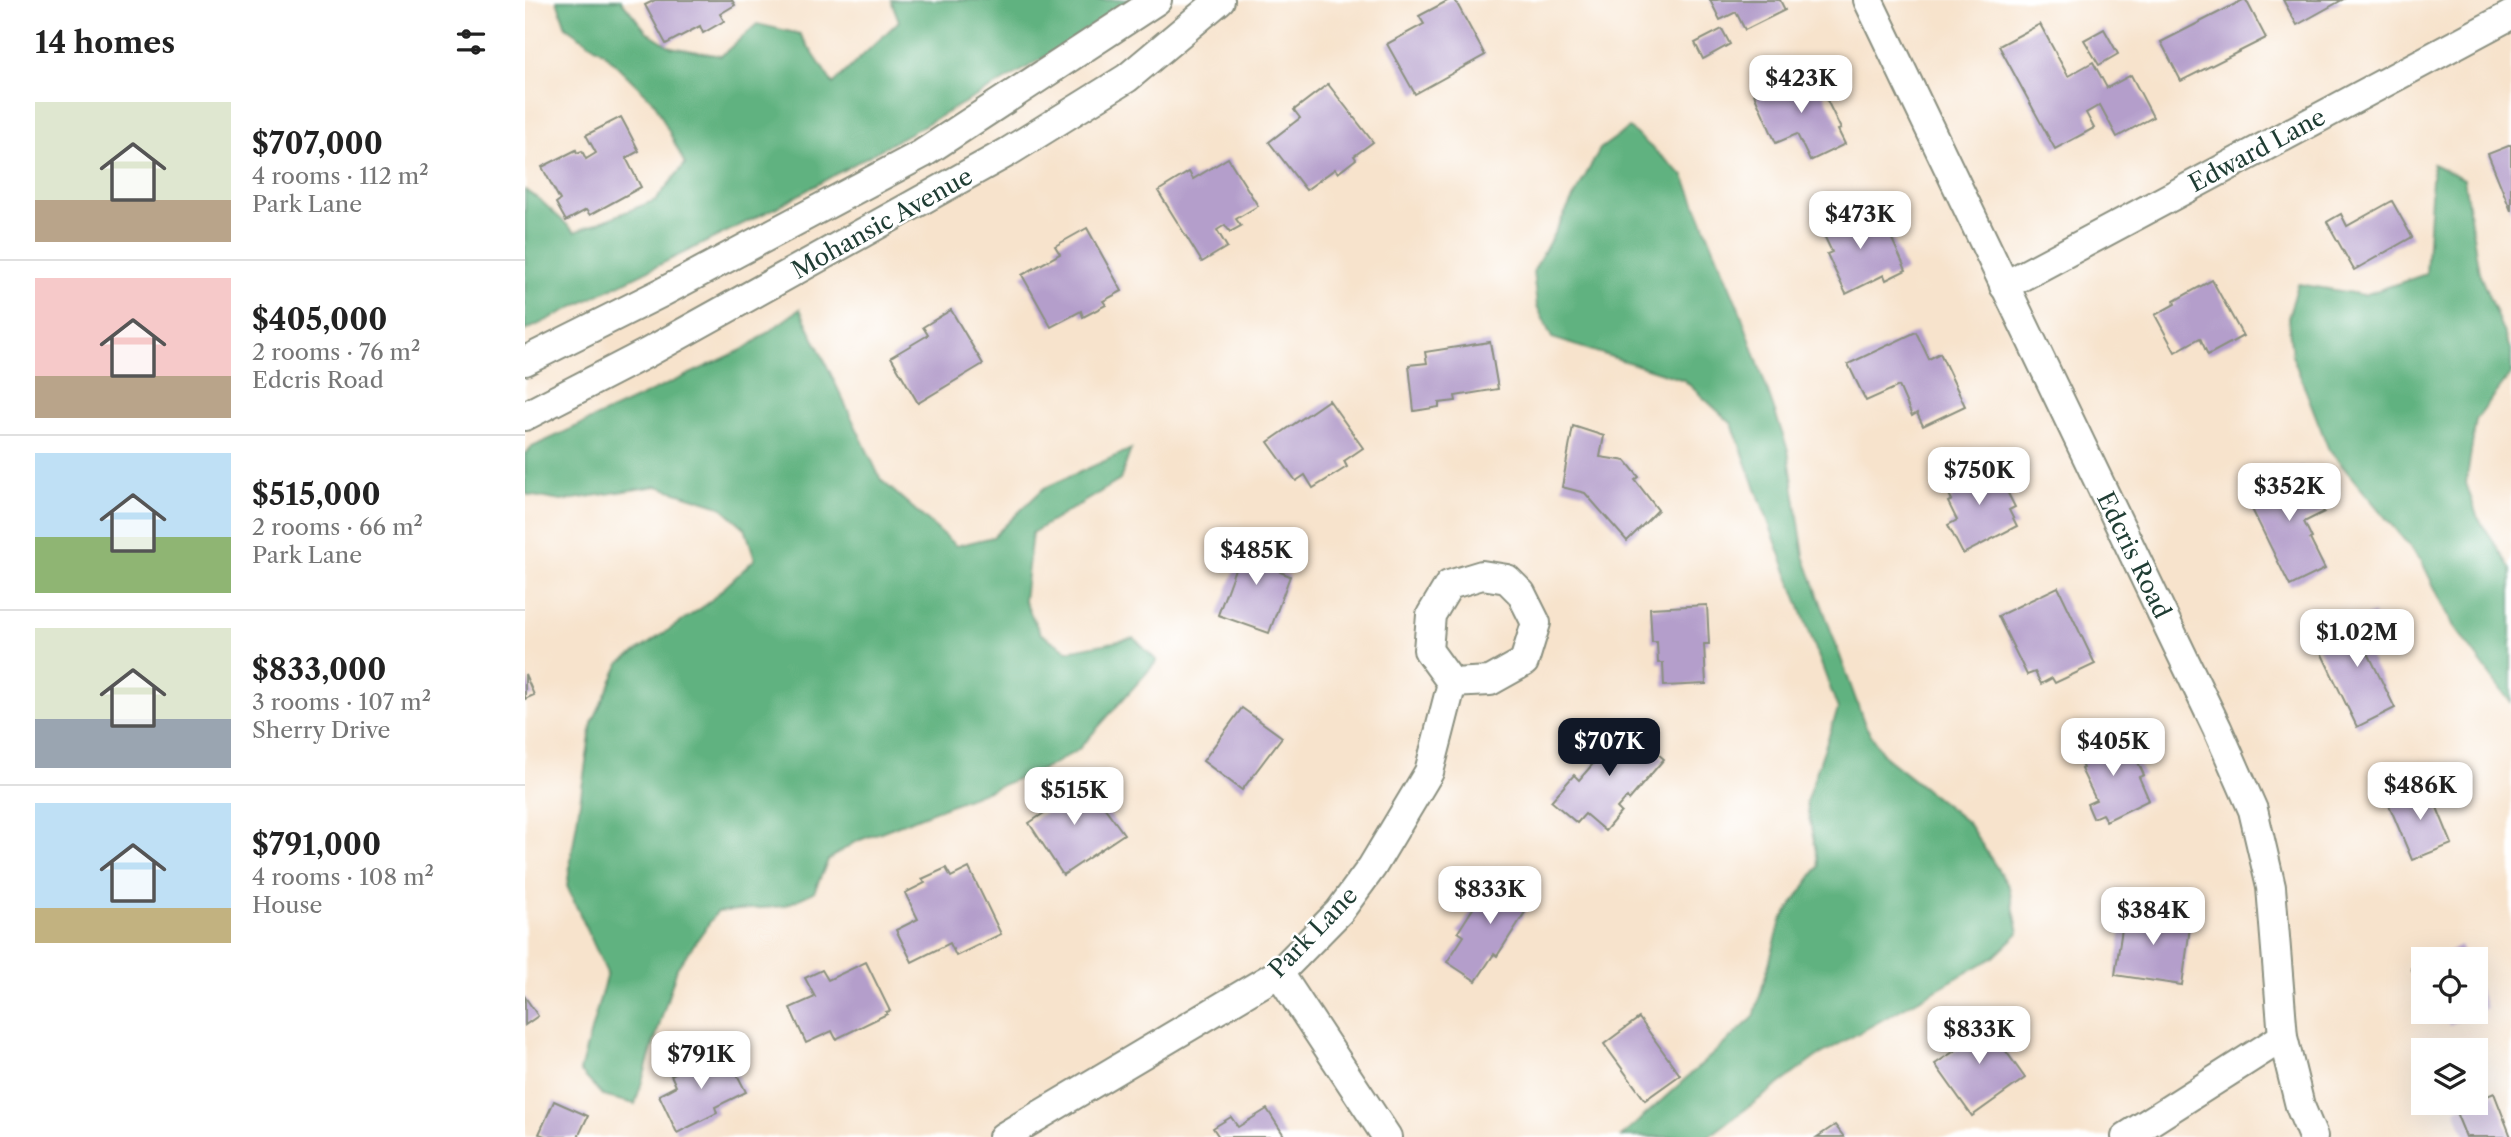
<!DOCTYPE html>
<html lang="en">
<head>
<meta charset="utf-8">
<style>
	body { margin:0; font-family:"Libre Caslon Text",serif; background:#f6f6f6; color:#222; height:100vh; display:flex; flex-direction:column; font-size:26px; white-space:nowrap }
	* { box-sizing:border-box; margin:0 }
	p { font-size:23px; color:#767676 }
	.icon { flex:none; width:38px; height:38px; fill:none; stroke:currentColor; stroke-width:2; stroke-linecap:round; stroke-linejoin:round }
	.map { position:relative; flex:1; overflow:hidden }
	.sheet { display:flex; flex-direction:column; background:#fff; width:525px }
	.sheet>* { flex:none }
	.tools { position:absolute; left:1886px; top:947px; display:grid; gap:14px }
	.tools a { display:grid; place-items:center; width:77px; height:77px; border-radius:0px; background:#fff; box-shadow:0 7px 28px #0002; font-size:35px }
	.price { position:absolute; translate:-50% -60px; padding:0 16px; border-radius:14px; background:#fff; color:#222; font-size:23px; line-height:46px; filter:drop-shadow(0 2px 4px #0008) }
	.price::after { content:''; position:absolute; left:50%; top:42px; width:21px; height:16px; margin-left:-10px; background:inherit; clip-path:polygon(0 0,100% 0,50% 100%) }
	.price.on { background:#111827; color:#fff }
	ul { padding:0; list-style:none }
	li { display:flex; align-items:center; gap:21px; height:175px; padding:0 35px }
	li+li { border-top:2px solid #e0e0e0 }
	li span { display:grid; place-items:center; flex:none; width:196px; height:140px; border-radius:0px; color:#555 }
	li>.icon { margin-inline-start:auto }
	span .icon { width:84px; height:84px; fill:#fffc; stroke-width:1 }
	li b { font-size:30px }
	h2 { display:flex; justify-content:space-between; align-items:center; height:84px; padding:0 35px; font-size:30px }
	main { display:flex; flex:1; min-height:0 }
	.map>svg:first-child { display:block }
	.forest { fill:#60b280; stroke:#40785a; stroke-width:2 }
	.building { fill:#b49ecb }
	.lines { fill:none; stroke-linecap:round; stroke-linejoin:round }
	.street-casing { stroke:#8b9080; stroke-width:32 }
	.street { stroke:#fff; stroke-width:28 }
	.labels { text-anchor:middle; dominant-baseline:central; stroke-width:5; stroke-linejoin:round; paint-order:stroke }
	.street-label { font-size:24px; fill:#1f3d34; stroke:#fff }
</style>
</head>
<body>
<main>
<section class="sheet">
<h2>14 homes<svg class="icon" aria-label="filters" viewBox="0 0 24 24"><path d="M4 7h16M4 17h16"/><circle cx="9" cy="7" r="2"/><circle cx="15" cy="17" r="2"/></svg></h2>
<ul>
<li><span style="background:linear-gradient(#dfe7d0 70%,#b9a48a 0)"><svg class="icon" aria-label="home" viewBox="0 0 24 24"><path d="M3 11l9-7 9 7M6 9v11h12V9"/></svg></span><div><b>$707,000</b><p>4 rooms · 112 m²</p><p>Park Lane</p></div></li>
<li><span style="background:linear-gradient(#f6c9c9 70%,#b9a48a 0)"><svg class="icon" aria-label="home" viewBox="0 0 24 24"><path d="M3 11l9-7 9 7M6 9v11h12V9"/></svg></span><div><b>$405,000</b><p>2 rooms · 76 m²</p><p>Edcris Road</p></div></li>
<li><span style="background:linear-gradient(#bfe0f5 60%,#8fb573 0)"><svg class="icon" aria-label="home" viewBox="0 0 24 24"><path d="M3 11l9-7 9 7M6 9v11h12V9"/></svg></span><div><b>$515,000</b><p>2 rooms · 66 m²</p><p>Park Lane</p></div></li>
<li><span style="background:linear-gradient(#dfe7d0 65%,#9aa5b1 0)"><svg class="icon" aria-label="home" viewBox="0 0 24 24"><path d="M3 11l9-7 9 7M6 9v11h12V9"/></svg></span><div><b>$833,000</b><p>3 rooms · 107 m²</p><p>Sherry Drive</p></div></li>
<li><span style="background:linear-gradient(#bfe0f5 75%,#c2b280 0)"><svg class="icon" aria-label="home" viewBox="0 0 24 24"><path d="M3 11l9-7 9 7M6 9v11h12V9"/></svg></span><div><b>$791,000</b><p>4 rooms · 108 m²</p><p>House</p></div></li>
</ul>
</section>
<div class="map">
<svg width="1986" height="1137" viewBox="0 0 1986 1137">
	<rect width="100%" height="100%" fill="#fff"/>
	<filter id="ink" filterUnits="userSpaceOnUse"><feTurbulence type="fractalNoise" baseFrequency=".0143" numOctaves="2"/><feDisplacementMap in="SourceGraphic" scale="14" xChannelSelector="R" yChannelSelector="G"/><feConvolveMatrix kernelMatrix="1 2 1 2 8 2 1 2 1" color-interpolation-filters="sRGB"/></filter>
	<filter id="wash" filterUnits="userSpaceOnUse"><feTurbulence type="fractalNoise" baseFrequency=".00686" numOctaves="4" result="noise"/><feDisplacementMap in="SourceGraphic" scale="28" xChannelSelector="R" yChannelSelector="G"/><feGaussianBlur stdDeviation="1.57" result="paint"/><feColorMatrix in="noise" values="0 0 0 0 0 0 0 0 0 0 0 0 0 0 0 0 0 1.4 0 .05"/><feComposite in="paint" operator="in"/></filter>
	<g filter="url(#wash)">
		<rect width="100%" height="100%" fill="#f7e3cc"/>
		<g class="forest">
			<polygon points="32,0 96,0 121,31 146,47 196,56 232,24 275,34 308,84 374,21 366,0 613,0 500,69 248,209 0,331 0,190 14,199 50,232 131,200 160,164 130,103 79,53 41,27"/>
			<polygon points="1104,128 1159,176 1215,311 1263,450 1279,556 1340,725 1360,757 1443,823 1484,887 1494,933 1469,957 1291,1057 1183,1137 1096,1137 1229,1017 1256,921 1294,866 1281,802 1313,709 1207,424 1159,380 1027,338 1012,306 1008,272 1075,149"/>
			<polygon points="1908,164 1939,179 1954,273 1986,351 1986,374 1951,420 1941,483 1952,516 1986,569 1986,703 1928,625 1896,560 1804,450 1767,355 1763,318 1773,284 1839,295 1901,274"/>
			<polygon points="275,309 356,480 431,546 468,537 519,488 606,449 595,480 507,533 499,600 515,633 543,651 609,638 632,661 553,750 523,767 330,842 303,860 289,892 259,906 192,912 152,968 110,1104 78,1096 55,1071 82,973 42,886 67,723 95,663 182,604 230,559 220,528 195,506 132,486 36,501 3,495 0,490 0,454 7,447 221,348"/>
		</g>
		<g id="blocks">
			<g class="building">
				<polygon points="130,0 207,0 210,5 195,14 199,21 178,33 175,26 141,44 120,5"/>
				<polygon points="924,0 930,0 960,55 890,94 862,44 899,24 894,16"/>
				<polygon points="1185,0 1255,0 1260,10 1220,30 1211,12 1195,20"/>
				<polygon points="1718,0 1721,0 1741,38 1656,81 1636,42"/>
				<polygon points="1758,0 1817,0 1772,25"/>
				<polygon points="1515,24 1543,76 1568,62 1582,88 1606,75 1628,117 1592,137 1575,105 1561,113 1569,128 1530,149 1474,46"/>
				<polygon points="1197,29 1205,44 1178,59 1170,43"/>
				<polygon points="1579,29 1593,54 1574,65 1559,40"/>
				<polygon points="1284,69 1294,91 1297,90 1316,129 1313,130 1320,144 1285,161 1272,134 1251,143 1229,94"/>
				<polygon points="803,84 848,142 829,156 831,159 813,173 810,169 781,190 744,142 775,118 769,110"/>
				<polygon points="96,117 114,151 101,158 116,187 65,215 61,210 41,221 31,203 35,200 17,167 51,150 52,153 57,151 61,159 71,153 61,135"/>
				<polygon points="1986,145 1986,211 1963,154"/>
				<polygon points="703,158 733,206 711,219 716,226 705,232 700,225 692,230 702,247 677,262 633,191 664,172 668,179"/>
				<polygon points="1867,201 1887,237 1829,270 1802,222 1816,214 1822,226"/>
				<polygon points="1330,207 1343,234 1361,226 1381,270 1361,280 1359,275 1321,294 1302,254 1307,252 1294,225"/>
				<polygon points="562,228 597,291 578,301 581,305 558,317 556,311 526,327 497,275 535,254 530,246"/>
				<polygon points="1687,280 1718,336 1683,355 1675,338 1650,352 1630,315 1650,304 1649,301"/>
				<polygon points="426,310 458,364 393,403 366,357 403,335 398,327"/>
				<polygon points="1391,332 1404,359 1415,353 1440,406 1398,426 1392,413 1387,416 1374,386 1341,401 1323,364"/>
				<polygon points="965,342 973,389 930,396 931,401 914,403 914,407 889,411 884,365 902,363 900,352"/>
				<polygon points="804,400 838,448 819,461 822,467 788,488 780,475 771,481 743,442"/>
				<polygon points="1048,426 1079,436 1075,457 1101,461 1114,477 1110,480 1133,510 1102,541 1060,493 1037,487"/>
				<polygon points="1459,462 1466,475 1472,472 1490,507 1484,510 1492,526 1438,554 1423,525 1432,520 1423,502 1427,500 1418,483"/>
				<polygon points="1777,466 1799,512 1779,522 1787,538 1785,539 1800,569 1765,586 1720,495"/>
				<polygon points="725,539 762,553 755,572 765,576 744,633 693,615 714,558 717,560"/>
				<polygon points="1533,587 1570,664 1530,683 1527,678 1516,684 1510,672 1502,675 1473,616"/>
				<polygon points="1182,605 1184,644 1179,644 1181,684 1139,686 1138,663 1133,663 1132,642 1127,642 1125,608"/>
				<polygon points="1848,613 1861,637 1840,647 1870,708 1832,727 1791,642"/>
				<polygon points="0,674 9,695 0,699"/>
				<polygon points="717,708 757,737 717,790 678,761"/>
				<polygon points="1094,721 1139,759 1104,800 1102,797 1092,808 1096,812 1080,831 1060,814 1052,823 1026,801 1049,775 1054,780 1073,758 1067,753"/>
				<polygon points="1594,733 1600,747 1605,745 1619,775 1614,777 1624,800 1581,821 1577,814 1568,818 1562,804 1571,800 1556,769 1558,768 1551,753"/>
				<polygon points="540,782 548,795 563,785 599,834 538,875 504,823 522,811 515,800"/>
				<polygon points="1902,783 1927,844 1887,860 1862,800"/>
				<polygon points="421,868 426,877 444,868 476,934 431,956 425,943 387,962 371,930 393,919 380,893 400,883 397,879"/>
				<polygon points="970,874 991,888 993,885 1011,895 972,956 969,954 951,981 922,962 939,936 933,932"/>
				<polygon points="1600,909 1666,920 1657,985 1590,975"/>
				<polygon points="1935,946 1941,959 1906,959"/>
				<polygon points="341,962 365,1011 361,1012 362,1014 311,1039 307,1031 281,1043 265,1008 290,997 280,978 297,970 303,980"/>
				<polygon points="1899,962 1899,982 1893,984 1886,968"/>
				<polygon points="1951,983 1962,1008 1924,1025 1918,1012 1951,1012"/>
				<polygon points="0,997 13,1016 0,1025"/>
				<polygon points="1453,1012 1500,1078 1447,1116 1410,1064 1434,1048 1424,1033"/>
				<polygon points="1114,1018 1155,1075 1120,1100 1079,1044"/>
				<polygon points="199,1049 221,1092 190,1107 192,1113 152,1133 134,1095 151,1086 146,1075"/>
				<polygon points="1969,1093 1986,1137 1941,1137 1930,1110"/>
				<polygon points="29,1101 63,1116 53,1137 22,1137 14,1134"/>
				<polygon points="742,1109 760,1137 694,1137 688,1128 706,1117 713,1127"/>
				<polygon points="1310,1125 1319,1137 1292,1137"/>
			</g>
		</g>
	</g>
	<g filter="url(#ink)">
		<use href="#blocks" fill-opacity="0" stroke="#8b9080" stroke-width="2"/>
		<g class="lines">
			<g class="street-casing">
				<g id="street">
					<polyline points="1343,0 1692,728 1728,810 1746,887 1758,1037 1775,1106 1788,1137"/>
					<polyline points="1479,286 1986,15"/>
					<polyline points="0,361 136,293 397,154 632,0"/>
					<polyline points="0,416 122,353 483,152 602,78 695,0"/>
					<polygon points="957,575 982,579 996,593 1011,623 999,662 965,681 927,683 903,650 906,615 924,585"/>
					<polyline points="754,973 862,1137"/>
					<polyline points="478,1137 754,973 814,912 847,867 904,772 927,683"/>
					<polyline points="1601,1137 1758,1037"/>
				</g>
			</g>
			<use href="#street" class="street"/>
		</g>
	</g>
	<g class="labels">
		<g class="street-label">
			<text transform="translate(1732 150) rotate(-28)">Edward Lane</text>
			<text transform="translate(357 223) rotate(-29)">Mohansic Avenue</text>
			<text transform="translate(1609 555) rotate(64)">Edcris Road</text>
			<text transform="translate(788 932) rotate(-46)">Park Lane</text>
		</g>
	</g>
</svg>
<div class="tools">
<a><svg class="icon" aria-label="locate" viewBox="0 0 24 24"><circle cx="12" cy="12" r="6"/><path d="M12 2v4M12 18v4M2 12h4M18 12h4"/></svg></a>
<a><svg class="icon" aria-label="layers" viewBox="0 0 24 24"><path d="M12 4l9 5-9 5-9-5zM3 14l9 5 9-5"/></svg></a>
</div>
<b class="price" style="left:1276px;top:115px">$423K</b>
<b class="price" style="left:1335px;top:251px">$473K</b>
<b class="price" style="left:1454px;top:507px">$750K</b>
<b class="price" style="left:1764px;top:523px">$352K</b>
<b class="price" style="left:731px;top:587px">$485K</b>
<b class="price" style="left:1832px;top:669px">$1.02M</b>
<b class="price on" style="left:1084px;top:778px">$707K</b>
<b class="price" style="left:1588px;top:778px">$405K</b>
<b class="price" style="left:1895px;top:822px">$486K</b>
<b class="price" style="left:549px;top:827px">$515K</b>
<b class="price" style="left:965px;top:926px">$833K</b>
<b class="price" style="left:1628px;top:947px">$384K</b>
<b class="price" style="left:1454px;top:1066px">$833K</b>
<b class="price" style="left:176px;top:1091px">$791K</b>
</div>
</main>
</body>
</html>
